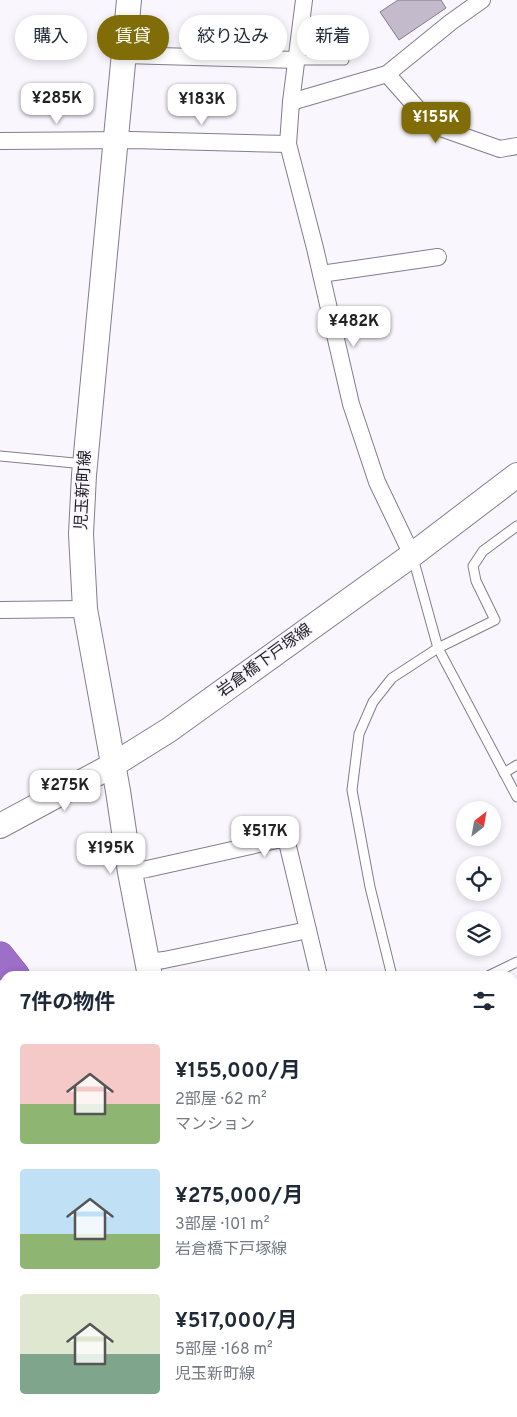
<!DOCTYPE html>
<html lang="ja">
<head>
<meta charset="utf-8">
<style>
	body { margin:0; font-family:Overpass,"Noto Sans JP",sans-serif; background:#f6f6f7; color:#1f2937; height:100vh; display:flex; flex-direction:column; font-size:19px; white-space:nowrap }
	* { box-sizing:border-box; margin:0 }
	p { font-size:16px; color:#747a83 }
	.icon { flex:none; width:28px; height:28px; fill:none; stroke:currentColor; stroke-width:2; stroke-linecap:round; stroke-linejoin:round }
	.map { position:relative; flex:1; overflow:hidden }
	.sheet { position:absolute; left:0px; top:971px; width:518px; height:446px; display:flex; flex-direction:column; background:#fff; border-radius:15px 15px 0 0; box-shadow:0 2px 8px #0003 }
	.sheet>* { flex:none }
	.banner { position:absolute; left:15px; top:15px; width:488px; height:45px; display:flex; gap:10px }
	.needle { width:32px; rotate:31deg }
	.buttons { position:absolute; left:456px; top:801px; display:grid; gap:10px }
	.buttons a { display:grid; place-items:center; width:45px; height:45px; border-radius:50%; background:#fff; box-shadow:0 2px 8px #0003; font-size:25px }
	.price { position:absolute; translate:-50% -42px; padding:0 11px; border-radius:10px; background:#fff; color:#222; font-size:16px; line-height:32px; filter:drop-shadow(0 1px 2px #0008) }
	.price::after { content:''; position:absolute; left:50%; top:30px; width:15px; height:11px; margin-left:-8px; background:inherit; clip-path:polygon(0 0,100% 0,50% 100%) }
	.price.selected { background:#806d08; color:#fff }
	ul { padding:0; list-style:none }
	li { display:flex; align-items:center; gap:15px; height:125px; padding:0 20px }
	li span { display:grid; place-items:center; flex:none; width:140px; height:100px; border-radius:5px; color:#555 }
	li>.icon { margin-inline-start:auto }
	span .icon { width:60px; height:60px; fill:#fffc; stroke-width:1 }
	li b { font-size:21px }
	h2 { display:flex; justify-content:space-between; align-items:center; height:60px; padding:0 20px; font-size:21px }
	.chip { padding:0 18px; border-radius:22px; background:#fff; box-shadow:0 2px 8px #0003; font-size:18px; line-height:45px }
	.chip.selected { background:#806d08; color:#fff }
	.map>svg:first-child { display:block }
	.building { fill:#c3bbcc; stroke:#827b8a }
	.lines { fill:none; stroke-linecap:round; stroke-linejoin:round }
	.lane-casing { stroke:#847d8d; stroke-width:11 }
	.street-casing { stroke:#847d8d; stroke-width:18 }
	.secondary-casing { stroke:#847d8d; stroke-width:26 }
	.highway-casing { stroke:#72538f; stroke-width:29 }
	.lane { stroke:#fff; stroke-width:9 }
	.street { stroke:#fff; stroke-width:16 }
	.secondary { stroke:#fff; stroke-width:24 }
	.highway { stroke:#9d6fc8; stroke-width:28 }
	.labels { text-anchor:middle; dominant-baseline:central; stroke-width:4; stroke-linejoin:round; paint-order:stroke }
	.street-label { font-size:16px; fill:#211e24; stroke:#f9f6fd }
</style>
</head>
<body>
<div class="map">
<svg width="517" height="1417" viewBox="0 0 517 1417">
	<rect width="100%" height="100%" fill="#f9f6fd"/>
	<g class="building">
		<polygon points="398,0 441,0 446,8 399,40 380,12"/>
		<polygon points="5,1233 5,1365 0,1368 0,1236"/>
		<polygon points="36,1412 159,1412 162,1417 38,1417"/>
	</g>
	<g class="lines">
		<g class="lane-casing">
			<g id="lane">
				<polyline points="296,60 344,60"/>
				<polyline points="0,456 85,464"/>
				<polyline points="413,558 438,648 517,797"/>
				<polyline points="504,773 517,765"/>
				<polyline points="392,976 370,887 352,790 359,734 373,702 392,678 438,648 495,620 476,581 473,566 483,551 517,526"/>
				<polyline points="488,976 517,962"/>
				<polyline points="517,1335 513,1337 517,1344"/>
				<polyline points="346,1417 353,1412"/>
			</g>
		</g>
		<g class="street-casing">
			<g id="street">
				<polyline points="304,0 291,102 288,144 315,248 351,404 377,482 412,555"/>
				<polyline points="124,55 296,60"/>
				<polyline points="387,74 432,125 500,149 517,146"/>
				<polyline points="291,102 387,74 451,22 482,0"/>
				<polyline points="0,141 131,140 288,144"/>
				<polyline points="321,274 438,257"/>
				<polyline points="0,610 85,609"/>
				<polyline points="130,872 147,869 286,838 319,976"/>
				<polyline points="148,962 164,960 308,930"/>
				<polyline points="0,1219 5,1216"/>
			</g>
		</g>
		<g class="secondary-casing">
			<g id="secondary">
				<polyline points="129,0 84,475 81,534 85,609 118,791 130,872 150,976"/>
				<polyline points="0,826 113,765 169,730 412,555 517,475"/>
			</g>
		</g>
		<g class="highway-casing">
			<g id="highway">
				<polyline points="0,956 16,976"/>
				<polyline points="307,1412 309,1417"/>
			</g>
		</g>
		<use href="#lane" class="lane"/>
		<use href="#street" class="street"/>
		<use href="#secondary" class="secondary"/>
		<use href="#highway" class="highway"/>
	</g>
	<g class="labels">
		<g class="street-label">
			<text transform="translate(84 490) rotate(-87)">児玉新町線</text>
			<text transform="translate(265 661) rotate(-36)">岩倉橋下戸塚線</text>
		</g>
	</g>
</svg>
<div class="buttons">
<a><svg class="needle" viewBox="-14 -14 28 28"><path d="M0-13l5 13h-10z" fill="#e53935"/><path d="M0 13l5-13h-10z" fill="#747a83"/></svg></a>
<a><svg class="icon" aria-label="locate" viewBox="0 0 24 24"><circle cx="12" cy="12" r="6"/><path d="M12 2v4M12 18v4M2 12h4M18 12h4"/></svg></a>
<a><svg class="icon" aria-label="layers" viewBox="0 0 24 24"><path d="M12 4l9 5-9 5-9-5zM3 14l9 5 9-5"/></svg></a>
</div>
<b class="price" style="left:57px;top:125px">¥285K</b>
<b class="price" style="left:202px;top:126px">¥183K</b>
<b class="price selected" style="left:436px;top:144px">¥155K</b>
<b class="price" style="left:354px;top:348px">¥482K</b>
<b class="price" style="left:65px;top:812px">¥275K</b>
<b class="price" style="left:265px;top:858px">¥517K</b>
<b class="price" style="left:111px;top:875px">¥195K</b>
<div class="banner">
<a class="chip">購入</a>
<a class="chip selected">賃貸</a>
<a class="chip">絞り込み</a>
<a class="chip">新着</a>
</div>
<section class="sheet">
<h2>7件の物件<svg class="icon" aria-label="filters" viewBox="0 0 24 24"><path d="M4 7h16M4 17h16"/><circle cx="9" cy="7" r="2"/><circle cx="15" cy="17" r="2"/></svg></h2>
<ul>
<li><span style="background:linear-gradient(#f6c9c9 60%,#8fb573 0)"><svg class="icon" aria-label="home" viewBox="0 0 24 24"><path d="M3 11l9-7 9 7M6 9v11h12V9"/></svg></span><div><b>¥155,000/月</b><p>2部屋 · 62 m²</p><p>マンション</p></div></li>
<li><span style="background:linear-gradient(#bfe0f5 65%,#8fb573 0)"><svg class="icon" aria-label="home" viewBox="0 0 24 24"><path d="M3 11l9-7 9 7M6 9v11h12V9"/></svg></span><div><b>¥275,000/月</b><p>3部屋 · 101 m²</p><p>岩倉橋下戸塚線</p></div></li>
<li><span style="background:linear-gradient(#dfe7d0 60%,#7fa58c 0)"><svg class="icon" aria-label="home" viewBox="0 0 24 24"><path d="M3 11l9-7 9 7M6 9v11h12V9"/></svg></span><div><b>¥517,000/月</b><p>5部屋 · 168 m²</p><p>児玉新町線</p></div></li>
</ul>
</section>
</div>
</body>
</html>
